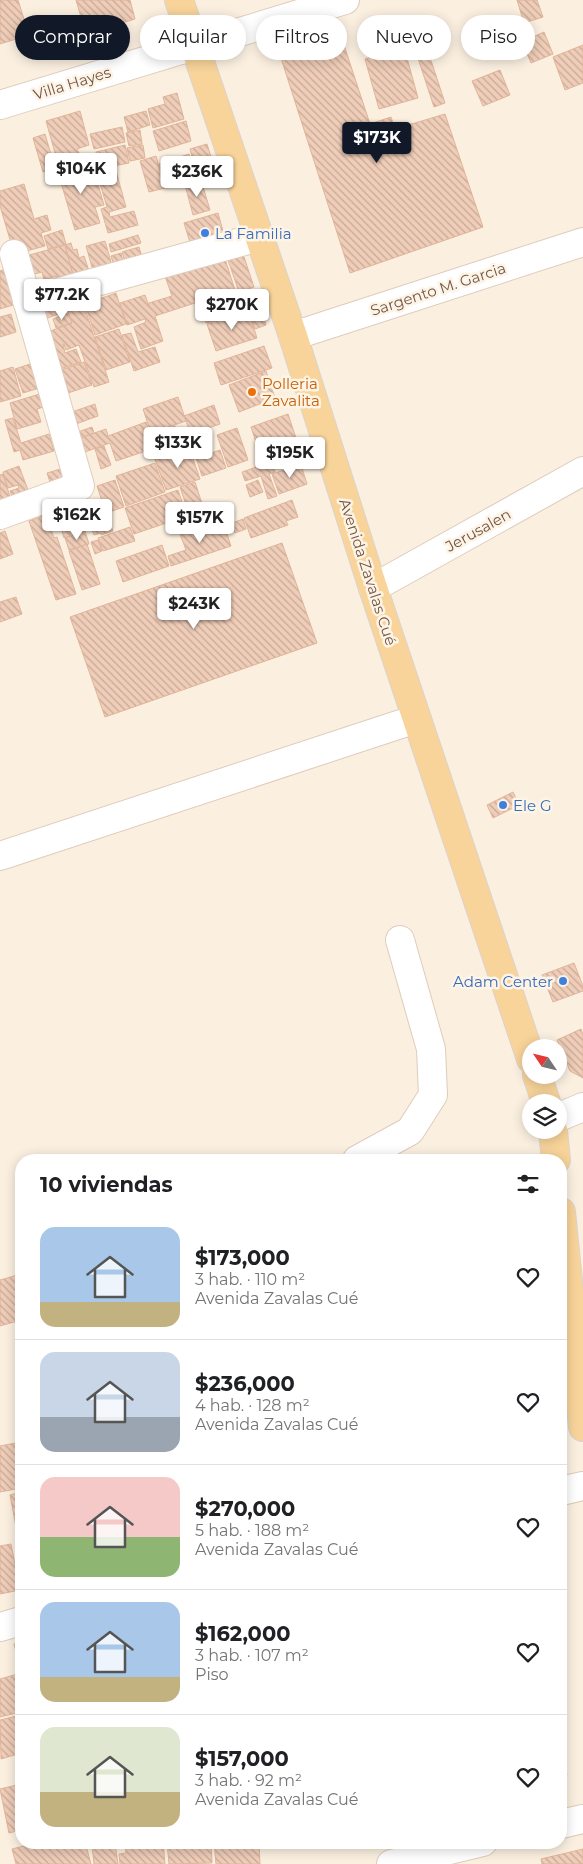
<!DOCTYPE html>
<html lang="es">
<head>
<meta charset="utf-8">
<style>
	body { margin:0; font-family:Montserrat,sans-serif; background:#f6f6f6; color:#202124; height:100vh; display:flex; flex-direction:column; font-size:19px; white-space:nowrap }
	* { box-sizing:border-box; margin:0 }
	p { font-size:16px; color:#757577 }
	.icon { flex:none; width:28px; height:28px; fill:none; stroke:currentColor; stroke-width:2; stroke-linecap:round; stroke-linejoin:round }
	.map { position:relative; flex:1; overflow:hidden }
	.side { position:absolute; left:15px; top:1154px; width:552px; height:695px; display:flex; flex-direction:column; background:#fff; border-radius:20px; box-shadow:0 2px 12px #0003 }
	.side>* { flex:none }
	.guide { position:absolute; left:15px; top:15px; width:554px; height:45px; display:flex; gap:10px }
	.needle { width:32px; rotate:305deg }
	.tools { position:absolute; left:522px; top:1039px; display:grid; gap:10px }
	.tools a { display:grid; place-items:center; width:45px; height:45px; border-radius:50%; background:#fff; box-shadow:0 2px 12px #0003; font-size:25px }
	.price { position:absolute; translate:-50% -42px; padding:0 11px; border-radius:5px; background:#fff; color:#222; font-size:16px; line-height:32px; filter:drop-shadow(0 1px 2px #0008) }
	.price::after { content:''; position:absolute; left:50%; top:30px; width:15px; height:11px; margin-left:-8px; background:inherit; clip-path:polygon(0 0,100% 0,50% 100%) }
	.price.on { background:#111827; color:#fff }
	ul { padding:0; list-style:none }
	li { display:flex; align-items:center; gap:15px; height:125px; padding:0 25px }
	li+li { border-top:1px solid #e0e0e0 }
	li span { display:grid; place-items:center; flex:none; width:140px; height:100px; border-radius:15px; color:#555 }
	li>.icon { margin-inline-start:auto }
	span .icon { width:60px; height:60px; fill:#fffc; stroke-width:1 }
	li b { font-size:21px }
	h2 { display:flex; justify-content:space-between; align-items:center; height:60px; padding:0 25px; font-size:21px }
	.chip { padding:0 18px; border-radius:22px; background:#fff; box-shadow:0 2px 12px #0003; font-size:18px; line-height:45px }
	.chip.on { background:#111827; color:#fff }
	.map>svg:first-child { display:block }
	.building { fill:url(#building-back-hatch); stroke:#e1b499 }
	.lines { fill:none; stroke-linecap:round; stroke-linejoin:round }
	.minor-casing { stroke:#deccbc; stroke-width:30 }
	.major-casing { stroke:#dad3cf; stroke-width:30 }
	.minor { stroke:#fff; stroke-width:28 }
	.major { stroke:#f8d49a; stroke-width:28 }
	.shop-dot { fill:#3f7fe0; stroke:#fef4e5; stroke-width:2 }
	.food-dot { fill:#e8710a; stroke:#fef4e5; stroke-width:2 }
	.labels { text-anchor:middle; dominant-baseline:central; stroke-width:5; stroke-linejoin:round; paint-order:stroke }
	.street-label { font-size:15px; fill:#705648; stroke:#fef4e5 }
	.shop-label { font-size:15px; fill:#366cbe; stroke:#fef4e5; text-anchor:start }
	.food-label { font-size:15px; fill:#c56008; stroke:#fef4e5; text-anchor:start }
</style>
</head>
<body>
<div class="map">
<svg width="583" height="1864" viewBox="0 0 583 1864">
	<defs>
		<pattern id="building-back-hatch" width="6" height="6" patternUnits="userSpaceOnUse" patternTransform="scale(1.25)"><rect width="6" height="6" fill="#efcdb8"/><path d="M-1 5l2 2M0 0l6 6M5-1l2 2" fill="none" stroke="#c6a998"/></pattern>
	</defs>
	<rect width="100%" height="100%" fill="#fbf0e0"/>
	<g class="building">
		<polygon points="0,0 18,0 29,35 0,44"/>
		<polygon points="76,0 130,0 135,19 86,34"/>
		<polygon points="517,0 537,0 543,17 524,23"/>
		<polygon points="544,32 553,54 531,63 522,42"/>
		<polygon points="422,33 445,103 434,107 411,37"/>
		<polygon points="341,36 370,124 391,117 395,129 445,114 483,227 350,273 280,55"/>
		<polygon points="583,45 583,83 565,90 553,57"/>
		<polygon points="404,47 418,98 379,109 365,59"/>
		<polygon points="500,70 510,95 483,106 472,81"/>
		<polygon points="177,93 184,119 153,128 148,109 165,104 163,97"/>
		<polygon points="80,111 89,145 77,149 79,153 57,160 46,121"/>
		<polygon points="146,111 150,125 128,132 124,117"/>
		<polygon points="186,121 191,141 159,151 153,131"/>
		<polygon points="122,127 125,142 94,149 90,134"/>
		<polygon points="140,130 142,144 129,146 126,133"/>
		<polygon points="45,134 55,168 43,172 33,138"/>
		<polygon points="207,144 216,173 198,178 190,149"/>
		<polygon points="125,145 129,163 99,169 96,152"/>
		<polygon points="143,145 145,158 130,161 127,148"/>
		<polygon points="189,154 196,179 166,188 159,164"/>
		<polygon points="156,156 165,188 149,192 140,161"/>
		<polygon points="86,161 92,182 97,181 104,205 95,207 100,223 75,230 57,169"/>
		<polygon points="116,171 126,207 109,212 110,217 134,211 138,225 108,233 101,209 107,207 98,177"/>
		<polygon points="201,180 210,210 193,215 185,185"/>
		<polygon points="24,184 34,219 47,215 51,230 41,233 45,246 23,252 20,240 11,243 0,206 0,191"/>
		<polygon points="218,213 226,242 193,252 184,223"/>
		<polygon points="62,230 66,244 48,249 44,236"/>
		<polygon points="138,235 141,243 111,252 109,244"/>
		<polygon points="105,241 113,269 94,274 86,246"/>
		<polygon points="71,243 73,250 77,249 79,258 84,256 90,274 74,279 65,245"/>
		<polygon points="65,245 74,279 58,284 56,276 44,280 42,272 24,277 19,258"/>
		<polygon points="139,247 143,260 126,265 122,252"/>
		<polygon points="121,253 124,266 115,269 111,256"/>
		<polygon points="243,254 254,287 239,292 228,260"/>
		<polygon points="224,256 235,290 155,316 163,341 141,349 134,327 146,322 145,319 127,325 120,303 145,295 149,306 149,303 172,296 165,276"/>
		<polygon points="9,268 20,303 0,309 0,271"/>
		<polygon points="116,293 126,324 95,335 85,304"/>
		<polygon points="239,295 244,310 206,323 201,308"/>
		<polygon points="63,298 67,311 42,320 38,307"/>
		<polygon points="84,306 109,382 94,387 79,345 66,350 64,344 63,344 65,353 76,349 81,362 57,370 45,333 72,323 68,311"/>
		<polygon points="261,307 266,325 255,329 249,311"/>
		<polygon points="248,310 257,338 216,351 207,324"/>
		<polygon points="68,313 72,323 56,328 53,319"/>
		<polygon points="11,314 16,332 0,337 0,317"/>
		<polygon points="119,329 130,362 106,370 95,337"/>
		<polygon points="131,333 138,352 155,347 160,362 134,371 122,335"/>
		<polygon points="264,346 272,368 221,385 214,363"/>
		<polygon points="84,362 92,385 65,394 58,371"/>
		<polygon points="30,364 32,370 41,368 46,386 23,393 15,369"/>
		<polygon points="13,367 21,396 0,402 0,371"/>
		<polygon points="266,371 275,398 239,412 229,385"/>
		<polygon points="46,392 50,405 37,409 41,422 17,429 10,403"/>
		<polygon points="178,397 186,421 151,433 143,409"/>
		<polygon points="95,404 98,416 73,425 69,413"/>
		<polygon points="214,405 220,424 191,434 184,416"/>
		<polygon points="288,414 298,444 261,457 251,427"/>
		<polygon points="13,418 21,443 49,434 54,451 23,460 20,450 14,452 5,420"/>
		<polygon points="146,422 155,448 116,461 110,443 82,453 77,439 106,429 108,436"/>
		<polygon points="175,426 180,440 156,448 152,434"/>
		<polygon points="92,427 94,433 77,439 75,433"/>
		<polygon points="237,428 248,460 228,467 217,435"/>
		<polygon points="104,446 111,465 101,469 95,449"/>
		<polygon points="189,447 200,479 166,490 155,459"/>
		<polygon points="220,450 226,468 202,476 196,458"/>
		<polygon points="271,462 275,472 269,474 277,496 268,499 261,476 245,481 242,472"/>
		<polygon points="155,463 165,492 126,506 116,476"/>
		<polygon points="301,465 307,484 279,494 272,474"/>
		<polygon points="19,466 31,498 15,504 10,491 19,488 18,485 8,488 3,472"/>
		<polygon points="67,467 73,485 53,491 47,473"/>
		<polygon points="3,474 11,500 0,504 0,475"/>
		<polygon points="115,480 124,507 106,513 97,486"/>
		<polygon points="258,480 263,492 250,497 246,485"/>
		<polygon points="195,482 207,519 192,523 180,487"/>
		<polygon points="178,490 187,516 134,534 125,508"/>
		<polygon points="292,500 298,517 286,521 288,525 251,538 244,518"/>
		<polygon points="79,502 84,518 58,527 53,511"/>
		<polygon points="46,515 54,538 57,537 76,594 56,600 29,521"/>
		<polygon points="107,515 113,531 101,535 101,533 94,535 89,521"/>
		<polygon points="85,518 89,529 64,538 61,527"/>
		<polygon points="243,519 246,529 235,533 232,523"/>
		<polygon points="205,525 208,534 225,528 231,546 171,566 168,556 186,550 180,534"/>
		<polygon points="130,527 135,541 103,551 98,538"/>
		<polygon points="5,531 13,554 0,559 0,533"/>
		<polygon points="85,531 89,544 69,550 65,538"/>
		<polygon points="98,540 102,551 95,554 91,542"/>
		<polygon points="282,543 317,643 105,717 70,617"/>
		<polygon points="87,544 100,584 82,590 69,551"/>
		<polygon points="162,545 169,566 123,582 116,561"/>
		<polygon points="16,597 22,614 0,622 0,602"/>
		<polygon points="513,792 519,805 493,818 487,805"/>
		<polygon points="574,963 583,986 583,991 553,1002 542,975"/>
		<polygon points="581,1029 583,1035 583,1078 570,1071 557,1040"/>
		<polygon points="21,1274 21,1320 0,1326 0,1280"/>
		<polygon points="21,1442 21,1488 0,1492 0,1446"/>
		<polygon points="21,1492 21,1532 17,1532 10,1495"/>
		<polygon points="11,1544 20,1590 0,1594 0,1546"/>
		<polygon points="21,1556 21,1576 17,1557"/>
		<polygon points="21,1642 21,1658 18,1659 14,1644"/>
		<polygon points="21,1673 21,1712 0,1717 0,1679"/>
		<polygon points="21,1715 21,1753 1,1759 0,1720"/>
		<polygon points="561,1753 567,1775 561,1776"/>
		<polygon points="21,1784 21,1830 9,1833 0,1789"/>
		<polygon points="39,1842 85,1842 91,1864 16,1864 12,1849"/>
		<polygon points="119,1842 163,1842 165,1864 120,1864 119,1854 126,1853 125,1844 119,1844"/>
		<polygon points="167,1842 211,1842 212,1863 169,1864"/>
		<polygon points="214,1842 259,1842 260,1864 216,1864"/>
		<polygon points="115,1843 118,1864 94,1864 92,1845"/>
		<polygon points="583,1849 583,1864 542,1864 541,1859"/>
	</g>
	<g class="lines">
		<g class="minor-casing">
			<g id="minor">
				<polyline points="0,105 345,0"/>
				<polyline points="27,301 259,237"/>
				<polyline points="293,336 583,242"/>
				<polyline points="0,515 80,486 14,254"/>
				<polyline points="373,588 583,471"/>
				<polyline points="0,856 416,719"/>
				<polyline points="559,1117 583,1107"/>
				<polyline points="357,1160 410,1131 433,1095 431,1049 400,940"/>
				<polyline points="561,1491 583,1486"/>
				<polyline points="0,1627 21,1621"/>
				<polyline points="561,1824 583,1819"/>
				<polyline points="391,1864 483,1842"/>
			</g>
		</g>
		<g class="major-casing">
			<g id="major">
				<polyline points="179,0 293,336 373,588 531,1059"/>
				<polyline points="537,1075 546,1102"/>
				<polyline points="553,1130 556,1160"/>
				<polyline points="561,1212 583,1427"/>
			</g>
		</g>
		<use href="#minor" class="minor"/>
		<use href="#major" class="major"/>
	</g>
	<g class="shop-dot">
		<circle cx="205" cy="233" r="5"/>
		<circle cx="503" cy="805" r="5"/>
		<circle cx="563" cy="981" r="5"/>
	</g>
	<circle class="food-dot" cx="252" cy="392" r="5"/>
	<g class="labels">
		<g class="street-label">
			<text transform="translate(72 83) rotate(-17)">Villa Hayes</text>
			<text transform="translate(438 289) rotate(-18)">Sargento M. Garcia</text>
			<text transform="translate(478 530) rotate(-29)">Jerusalen</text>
			<text transform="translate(368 572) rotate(72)">Avenida Zavalas Cué</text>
		</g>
		<g class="shop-label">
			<text x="215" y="233">La Familia</text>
			<text x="513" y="805">Ele G</text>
			<text x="553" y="981" text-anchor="end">Adam Center</text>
		</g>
		<g class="food-label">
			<text x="262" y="383">Polleria<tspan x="262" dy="17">Zavalita</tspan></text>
		</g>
	</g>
</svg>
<div class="tools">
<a><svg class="needle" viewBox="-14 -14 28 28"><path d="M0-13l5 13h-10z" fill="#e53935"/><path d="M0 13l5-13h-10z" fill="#757577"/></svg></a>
<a><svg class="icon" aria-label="layers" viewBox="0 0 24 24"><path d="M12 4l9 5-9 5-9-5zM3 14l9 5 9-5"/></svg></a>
</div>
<b class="price on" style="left:377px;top:164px">$173K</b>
<b class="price" style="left:81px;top:195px">$104K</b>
<b class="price" style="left:197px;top:198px">$236K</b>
<b class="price" style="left:62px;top:321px">$77.2K</b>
<b class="price" style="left:232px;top:331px">$270K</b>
<b class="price" style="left:178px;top:469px">$133K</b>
<b class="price" style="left:290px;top:479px">$195K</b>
<b class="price" style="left:77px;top:541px">$162K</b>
<b class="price" style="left:200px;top:544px">$157K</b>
<b class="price" style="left:194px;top:630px">$243K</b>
<div class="guide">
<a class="chip on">Comprar</a>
<a class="chip">Alquilar</a>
<a class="chip">Filtros</a>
<a class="chip">Nuevo</a>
<a class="chip">Piso</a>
</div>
<section class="side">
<h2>10 viviendas<svg class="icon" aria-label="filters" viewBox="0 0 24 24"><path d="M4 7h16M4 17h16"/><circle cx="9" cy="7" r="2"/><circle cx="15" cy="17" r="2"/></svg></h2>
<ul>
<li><span style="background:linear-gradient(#a9c7e8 75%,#c2b280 0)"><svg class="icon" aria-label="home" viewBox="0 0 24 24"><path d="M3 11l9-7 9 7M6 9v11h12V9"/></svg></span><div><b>$173,000</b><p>3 hab. · 110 m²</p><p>Avenida Zavalas Cué</p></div><svg class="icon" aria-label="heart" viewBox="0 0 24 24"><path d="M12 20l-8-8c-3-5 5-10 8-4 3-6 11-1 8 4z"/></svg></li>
<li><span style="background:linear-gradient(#c9d6e8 65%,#9aa5b1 0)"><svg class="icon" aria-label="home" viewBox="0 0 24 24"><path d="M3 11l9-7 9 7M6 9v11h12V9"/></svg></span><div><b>$236,000</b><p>4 hab. · 128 m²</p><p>Avenida Zavalas Cué</p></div><svg class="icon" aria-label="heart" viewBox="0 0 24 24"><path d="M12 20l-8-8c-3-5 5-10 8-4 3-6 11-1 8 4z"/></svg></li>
<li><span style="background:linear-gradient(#f6c9c9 60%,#8fb573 0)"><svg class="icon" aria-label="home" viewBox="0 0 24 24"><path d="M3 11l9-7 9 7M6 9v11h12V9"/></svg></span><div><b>$270,000</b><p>5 hab. · 188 m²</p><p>Avenida Zavalas Cué</p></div><svg class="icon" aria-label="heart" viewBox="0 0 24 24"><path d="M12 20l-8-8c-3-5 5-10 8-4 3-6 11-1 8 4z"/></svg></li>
<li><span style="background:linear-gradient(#a9c7e8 75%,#c2b280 0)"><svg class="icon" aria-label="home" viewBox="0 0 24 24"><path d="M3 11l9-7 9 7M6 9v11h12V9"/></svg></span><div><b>$162,000</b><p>3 hab. · 107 m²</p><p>Piso</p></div><svg class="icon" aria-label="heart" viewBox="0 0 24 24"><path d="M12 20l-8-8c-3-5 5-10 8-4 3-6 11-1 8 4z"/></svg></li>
<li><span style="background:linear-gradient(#dfe7d0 65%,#c2b280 0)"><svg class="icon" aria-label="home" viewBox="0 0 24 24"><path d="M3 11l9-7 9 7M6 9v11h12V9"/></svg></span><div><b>$157,000</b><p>3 hab. · 92 m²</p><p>Avenida Zavalas Cué</p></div><svg class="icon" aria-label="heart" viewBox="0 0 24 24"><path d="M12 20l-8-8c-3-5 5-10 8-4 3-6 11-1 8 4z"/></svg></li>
</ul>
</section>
</div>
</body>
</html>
